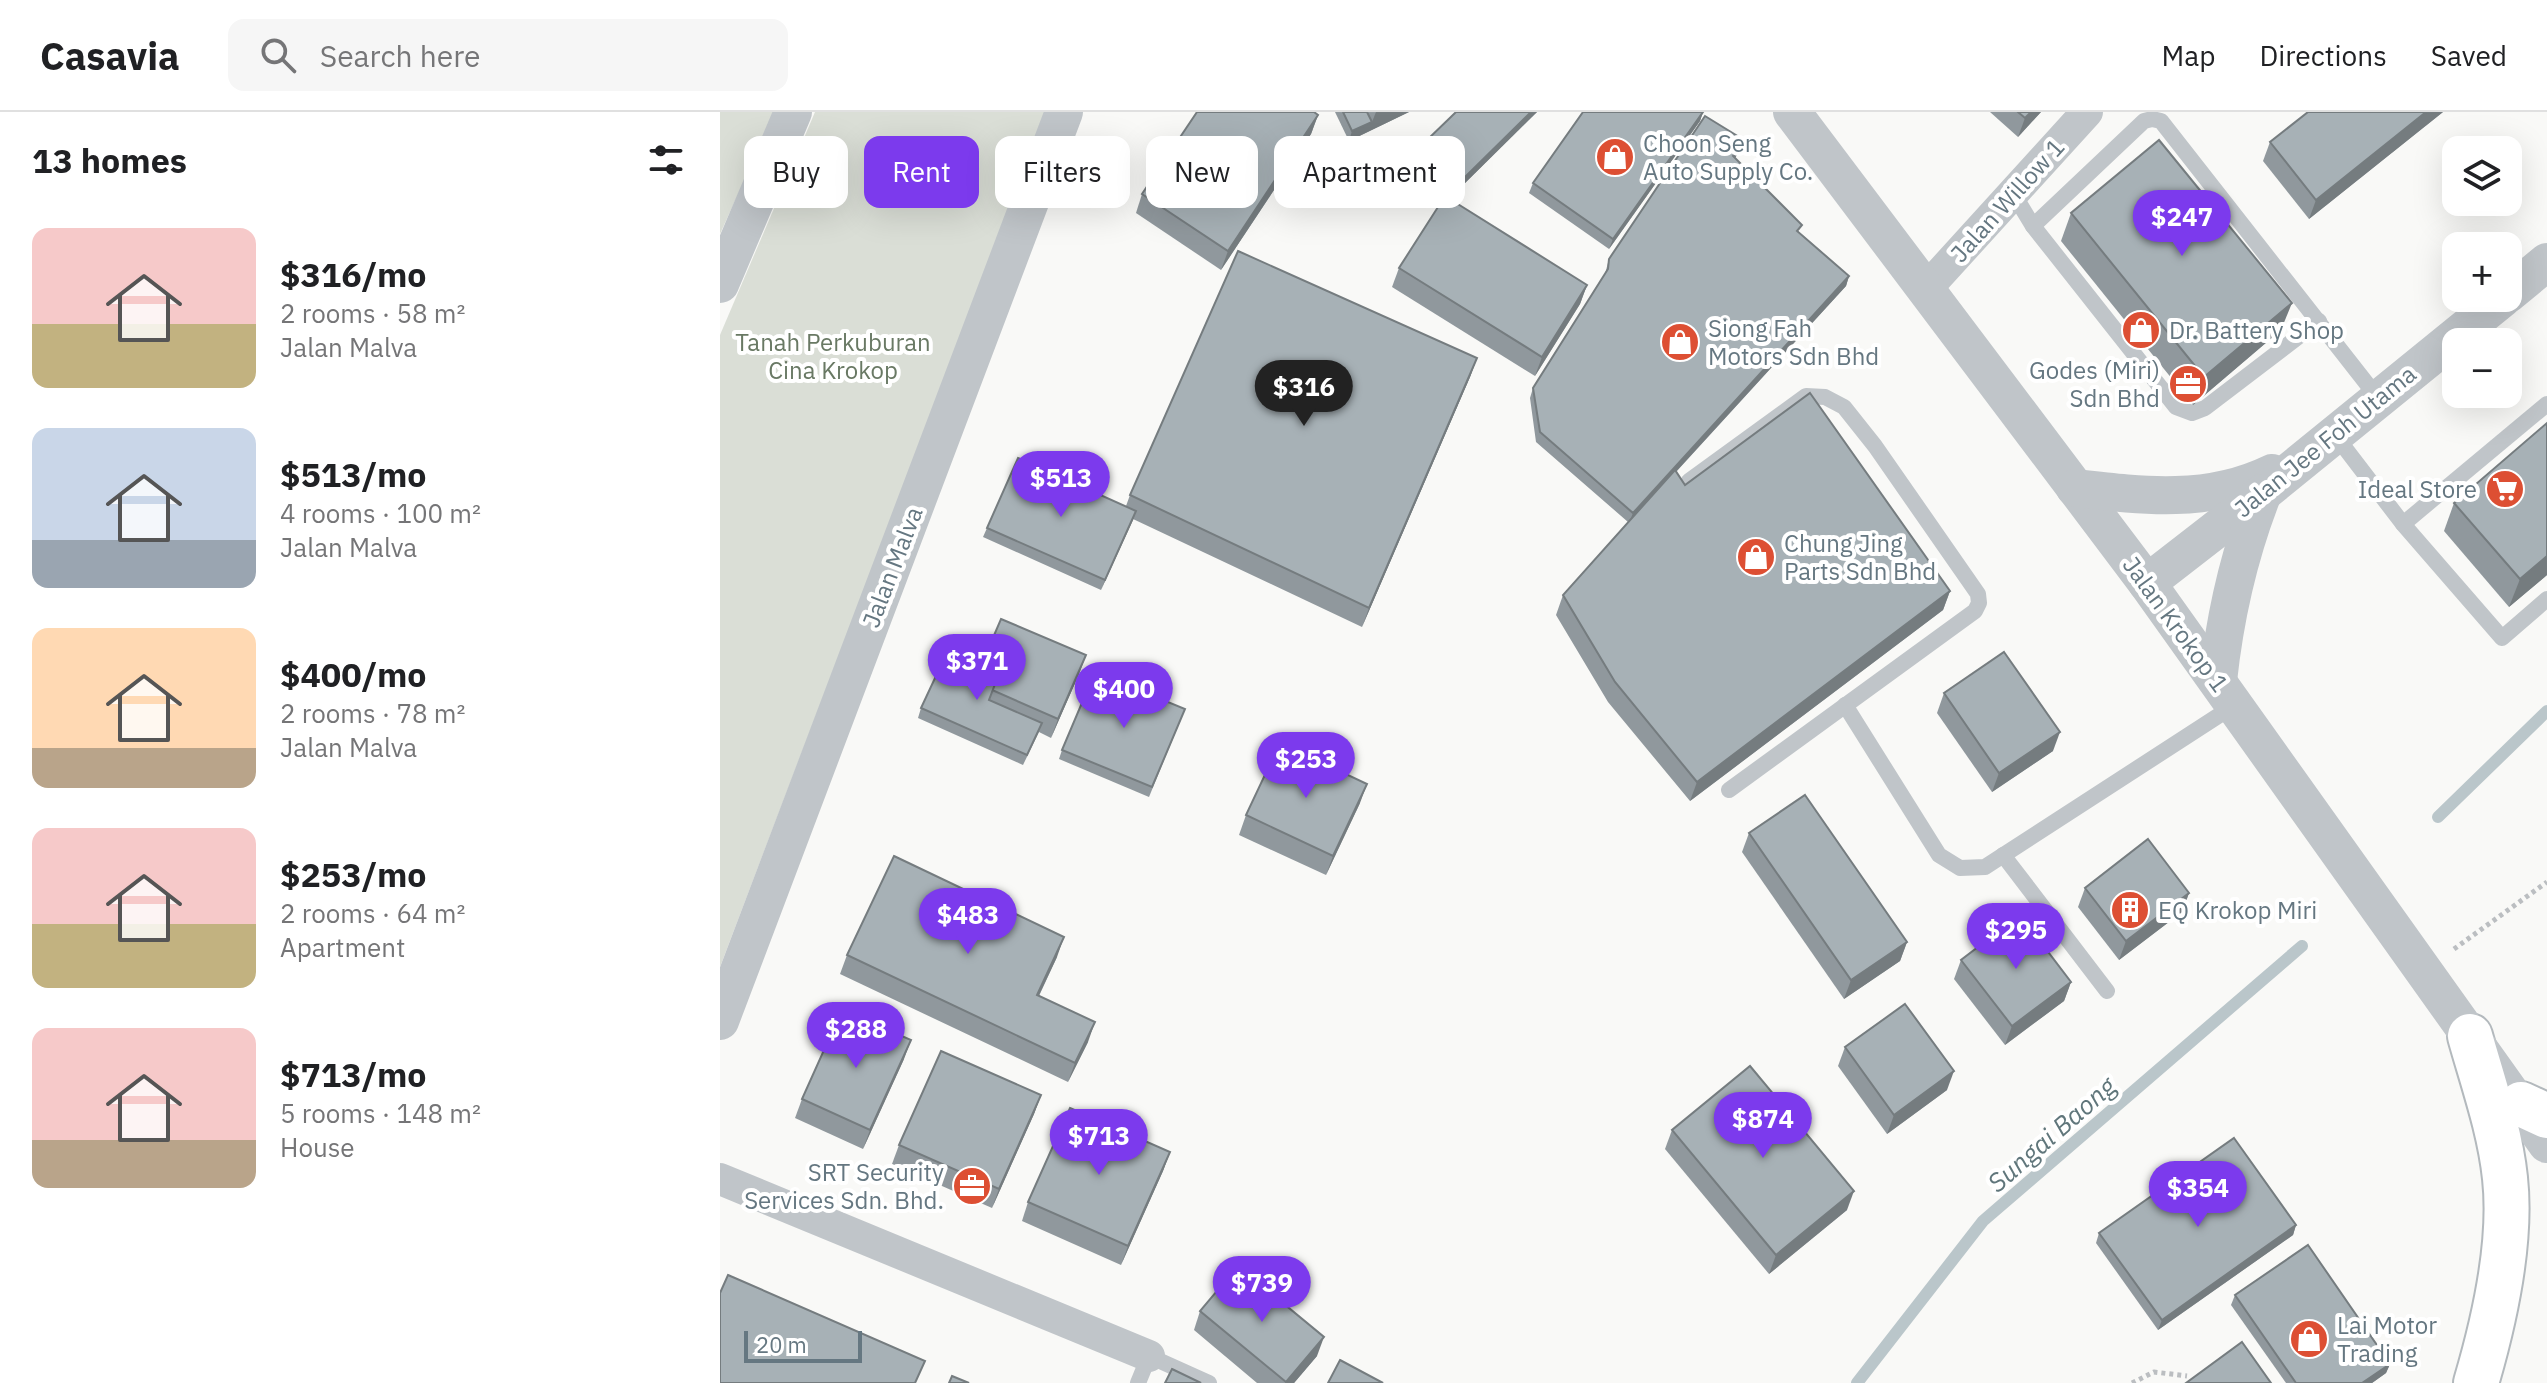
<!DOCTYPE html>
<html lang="en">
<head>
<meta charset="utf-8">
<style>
	body { margin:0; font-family:"IBM Plex Sans",sans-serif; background:#f6f6f6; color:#202124; height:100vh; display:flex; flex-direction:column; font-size:30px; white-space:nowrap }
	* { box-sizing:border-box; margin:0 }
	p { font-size:26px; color:#757577 }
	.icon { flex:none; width:44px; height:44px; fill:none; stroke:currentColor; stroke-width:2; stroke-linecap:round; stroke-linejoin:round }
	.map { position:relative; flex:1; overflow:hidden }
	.sheet { display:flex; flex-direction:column; background:#fff; width:720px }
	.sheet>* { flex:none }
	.banner { position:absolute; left:24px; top:24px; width:760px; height:72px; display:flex; gap:16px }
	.buttons { position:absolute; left:1722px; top:24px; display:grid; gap:16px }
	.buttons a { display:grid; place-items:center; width:80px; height:80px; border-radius:16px; background:#fff; box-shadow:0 8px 32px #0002; font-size:40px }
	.scale { position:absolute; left:24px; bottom:20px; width:118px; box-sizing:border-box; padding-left:8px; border:4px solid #657781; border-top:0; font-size:22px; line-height:28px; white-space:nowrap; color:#657781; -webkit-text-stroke:6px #fff; paint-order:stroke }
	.price { position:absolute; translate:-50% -68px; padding:0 18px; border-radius:28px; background:#7c3aed; color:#fff; font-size:26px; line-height:52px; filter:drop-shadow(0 2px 4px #0008) }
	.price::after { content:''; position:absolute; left:50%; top:48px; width:24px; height:18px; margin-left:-12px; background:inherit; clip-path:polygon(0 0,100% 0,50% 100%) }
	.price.on { background:#222; color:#fff }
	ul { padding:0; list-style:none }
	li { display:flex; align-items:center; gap:24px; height:200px; padding:0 32px }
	li span { display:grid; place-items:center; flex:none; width:224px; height:160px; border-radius:16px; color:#555 }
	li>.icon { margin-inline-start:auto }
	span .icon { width:96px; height:96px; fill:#fffc; stroke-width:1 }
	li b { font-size:34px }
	h2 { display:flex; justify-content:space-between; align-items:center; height:96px; padding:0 32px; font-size:34px }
	.pill { padding:0 28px; border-radius:16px; background:#fff; box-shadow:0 8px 32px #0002; font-size:28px; line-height:72px }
	.pill.on { background:#7c3aed; color:#fff }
	header { display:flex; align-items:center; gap:48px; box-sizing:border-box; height:112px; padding:0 40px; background:#fff; border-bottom:2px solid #e0e0e0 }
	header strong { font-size:38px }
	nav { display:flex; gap:44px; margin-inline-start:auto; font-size:28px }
	.search { width:560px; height:72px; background:#f6f6f6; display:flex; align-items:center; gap:20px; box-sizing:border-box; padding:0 28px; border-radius:16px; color:#757577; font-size:30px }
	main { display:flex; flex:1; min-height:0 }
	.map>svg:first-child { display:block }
	.green { fill:#daded6 }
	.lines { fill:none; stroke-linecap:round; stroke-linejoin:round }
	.stream { stroke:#bac6ca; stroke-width:12 }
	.secondary-casing { stroke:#b3b9bd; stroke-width:48 }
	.path { stroke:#bbbec1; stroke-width:5; stroke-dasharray:4 4; stroke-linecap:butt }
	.service { stroke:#c0c5c9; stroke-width:16 }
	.minor { stroke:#c0c5c9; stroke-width:32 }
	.tertiary { stroke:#c0c5c9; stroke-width:38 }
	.secondary { stroke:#fff; stroke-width:44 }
	.wall { fill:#90989d }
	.shaded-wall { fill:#757c7f }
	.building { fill:#a7b1b6; stroke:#757c7f; stroke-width:2 }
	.labels { text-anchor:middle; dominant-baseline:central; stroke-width:8; stroke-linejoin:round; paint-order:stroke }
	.poi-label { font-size:24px; fill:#657781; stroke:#fff; text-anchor:start }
	.street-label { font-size:24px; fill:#657781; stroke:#fff }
	.park-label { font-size:24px; fill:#697964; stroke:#fff }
	.water-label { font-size:26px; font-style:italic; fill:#60767b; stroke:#fff }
</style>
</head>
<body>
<header>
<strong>Casavia</strong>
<div class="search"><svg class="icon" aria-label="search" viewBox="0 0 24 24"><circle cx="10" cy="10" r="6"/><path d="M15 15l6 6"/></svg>Search here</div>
<nav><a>Map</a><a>Directions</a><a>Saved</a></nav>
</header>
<main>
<section class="sheet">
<h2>13 homes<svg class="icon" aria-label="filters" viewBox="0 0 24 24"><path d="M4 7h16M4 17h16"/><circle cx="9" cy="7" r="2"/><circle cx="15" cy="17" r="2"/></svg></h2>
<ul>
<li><span style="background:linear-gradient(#f6c9c9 60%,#c2b280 0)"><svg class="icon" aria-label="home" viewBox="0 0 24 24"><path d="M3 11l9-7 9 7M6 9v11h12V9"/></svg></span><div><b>$316/mo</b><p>2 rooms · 58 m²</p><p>Jalan Malva</p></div></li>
<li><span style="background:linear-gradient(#c9d6e8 70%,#9aa5b1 0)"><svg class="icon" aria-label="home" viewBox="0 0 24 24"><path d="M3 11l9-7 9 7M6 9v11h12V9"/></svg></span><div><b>$513/mo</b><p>4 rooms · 100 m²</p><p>Jalan Malva</p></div></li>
<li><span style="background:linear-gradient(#ffd9b3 75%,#b9a48a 0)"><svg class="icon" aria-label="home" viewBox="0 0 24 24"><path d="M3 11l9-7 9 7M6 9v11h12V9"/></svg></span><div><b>$400/mo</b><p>2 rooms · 78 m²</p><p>Jalan Malva</p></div></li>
<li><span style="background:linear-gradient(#f6c9c9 60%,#c2b280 0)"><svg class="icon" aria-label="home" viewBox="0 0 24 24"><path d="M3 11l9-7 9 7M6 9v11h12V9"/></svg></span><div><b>$253/mo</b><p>2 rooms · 64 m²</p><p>Apartment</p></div></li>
<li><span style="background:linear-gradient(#f6c9c9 70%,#b9a48a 0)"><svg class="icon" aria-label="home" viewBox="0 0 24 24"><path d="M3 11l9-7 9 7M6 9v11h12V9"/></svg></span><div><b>$713/mo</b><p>5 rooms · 148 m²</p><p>House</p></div></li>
</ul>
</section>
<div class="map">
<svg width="1827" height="1271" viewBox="0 0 1827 1271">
	<rect width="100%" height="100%" fill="#f9f9f7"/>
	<g class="green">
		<polygon points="0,0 55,0 0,122"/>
		<polygon points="95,0 326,0 0,855 0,223"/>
	</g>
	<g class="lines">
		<g class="stream">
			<polyline points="1718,705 1827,599"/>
			<polyline points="1137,1271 1263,1109 1582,834"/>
		</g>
		<g class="secondary-casing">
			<g id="secondary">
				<path d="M1750,924C1763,970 1780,1018 1785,1066C1792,1130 1774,1210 1756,1271"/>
				<polyline points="1801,992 1827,1004"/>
			</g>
		</g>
		<g class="path">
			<polyline points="1734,837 1827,770"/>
			<polyline points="1412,1271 1434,1260 1467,1264"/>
		</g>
		<g class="service">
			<polyline points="1293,81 1313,114 1456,295 1472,301 1485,296 1599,209"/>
			<polyline points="1313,114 1424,9 1432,7 1441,9 1658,286"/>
			<polyline points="1615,323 1683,412 1782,526 1827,487"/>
			<polyline points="969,369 1086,284 1105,285 1124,295 1155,334 1258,482 1259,491 1255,499 1009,678"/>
			<polyline points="1683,412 1827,292"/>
			<polyline points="1125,593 1219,743 1240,756 1265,755 1515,593"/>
			<polyline points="1283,743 1387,879"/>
			<polyline points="418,1271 429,1244 489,1271"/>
		</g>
		<g class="minor">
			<polyline points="1206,177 1367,0"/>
			<polyline points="0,1067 429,1244"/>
		</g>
		<g class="tertiary">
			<polyline points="1072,0 1427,471 1827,1032"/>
			<polyline points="0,172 73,0"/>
			<polyline points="1788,182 1827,150"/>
			<path d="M1355,376C1423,384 1488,392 1552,361"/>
			<polyline points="1427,471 1543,381 1783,186"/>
			<path d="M1498,569C1505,503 1519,442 1543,381"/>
			<polyline points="0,909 344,0"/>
		</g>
		<use href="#secondary" class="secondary"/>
	</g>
	<g class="wall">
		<polygon points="615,0 689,0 629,29"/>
		<polygon points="736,0 817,0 741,75 703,39 706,29"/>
		<polygon points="983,0 980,9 889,137 809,81 813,71"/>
		<polygon points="1270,0 1321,0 1298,25"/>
		<polygon points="1723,0 1589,107 1543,49 1550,30"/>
		<polygon points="598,3 591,22 501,158 416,101 422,82"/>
		<polygon points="1020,38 1015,46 1079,120 1129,164 1126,174 956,360 965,373 1230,479 1223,498 970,689 888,590 836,503 843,483 908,410 816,330 810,286 813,276 885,162 889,147"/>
		<polygon points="1351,101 1561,218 1473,293 1341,129"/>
		<polygon points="679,156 867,173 860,192 815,264 672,175"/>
		<polygon points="757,246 750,265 642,515 413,407 381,478 263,425 267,416 406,394 410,383"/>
		<polygon points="1734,391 1827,463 1789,495 1724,419"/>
		<polygon points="266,542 359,562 331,626 319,620 303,653 198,606 201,596 262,551"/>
		<polygon points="1224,581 1333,639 1272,680 1217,601"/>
		<polygon points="461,607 429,685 339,647 342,638"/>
		<polygon points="640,691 606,763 519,723 526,703"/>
		<polygon points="1029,721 1187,830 1180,849 1124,887 1022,740"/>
		<polygon points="1365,776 1469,781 1462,800 1399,848 1358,795"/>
		<polygon points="127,843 337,845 319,884 368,930 348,970 120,862"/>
		<polygon points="1241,848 1351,870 1344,889 1285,933 1234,867"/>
		<polygon points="1125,935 1227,978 1167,1022 1118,954"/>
		<polygon points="184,947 143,1037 75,1006 82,987"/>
		<polygon points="321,983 314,1002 272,1096 172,1052 179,1033"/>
		<polygon points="952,1018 1127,1098 1049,1162 945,1037"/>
		<polygon points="450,1040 443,1059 401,1153 302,1109 308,1090"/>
		<polygon points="1576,1113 1573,1123 1438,1218 1376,1131 1379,1121"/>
		<polygon points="1515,1183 1670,1252 1666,1261 1652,1271 1566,1271 1511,1193"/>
		<polygon points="480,1199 597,1244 574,1271 537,1271 474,1218"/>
	</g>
	<g class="shaded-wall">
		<polygon points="656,0 689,0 629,29 632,19 652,10"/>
		<polygon points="811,0 817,0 741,75 744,66"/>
		<polygon points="983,0 980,9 889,137 893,127"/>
		<polygon points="1311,0 1321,0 1298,25 1305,6"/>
		<polygon points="1706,0 1723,0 1589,107 1596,88"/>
		<polygon points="598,3 591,22 501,158 508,139"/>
		<polygon points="1024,28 1020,38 1010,54 1013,44"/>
		<polygon points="1129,164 1126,174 909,411 913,401"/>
		<polygon points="867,173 860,192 815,264 822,245"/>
		<polygon points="1572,191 1561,218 1473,293 1484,265"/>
		<polygon points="757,246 750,265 642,515 649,496"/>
		<polygon points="416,399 413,408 381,478 385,468"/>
		<polygon points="1827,444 1827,463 1789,495 1800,467"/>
		<polygon points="1230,479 1223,498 970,689 977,670"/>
		<polygon points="366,543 359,562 331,626 338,607"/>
		<polygon points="1340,620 1333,639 1272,680 1279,661"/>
		<polygon points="647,672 640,691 606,763 613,744"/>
		<polygon points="1469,781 1462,800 1399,848 1406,829"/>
		<polygon points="344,825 337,845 310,902 317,883"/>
		<polygon points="1187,830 1180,849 1124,887 1131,868"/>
		<polygon points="1351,870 1344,889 1285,933 1292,914"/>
		<polygon points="375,910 368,930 348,970 355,951"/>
		<polygon points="191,928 184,947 143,1037 150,1018"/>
		<polygon points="1234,959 1227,978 1167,1022 1174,1003"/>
		<polygon points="321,983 314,1002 272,1096 279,1077"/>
		<polygon points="450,1040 443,1059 401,1153 408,1134"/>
		<polygon points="1134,1079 1127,1098 1049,1162 1056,1143"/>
		<polygon points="1576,1113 1573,1123 1438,1218 1442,1208"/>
		<polygon points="604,1225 597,1244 574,1271 565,1271"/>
		<polygon points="1670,1252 1666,1261 1652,1271 1642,1271"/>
	</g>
	<g class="building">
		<polygon points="477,0 594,0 598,3 508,139 422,82"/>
		<polygon points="623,0 647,0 652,10 632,19"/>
		<polygon points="736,0 811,0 744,66 706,29"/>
		<polygon points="863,0 983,0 893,127 813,71"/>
		<polygon points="1298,0 1311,0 1305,6"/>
		<polygon points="1588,0 1706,0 1596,88 1550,30"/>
		<polygon points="985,4 1024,28 1013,44 1082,113 1077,119 1129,164 913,401 820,320 813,276 888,157 889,147"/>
		<polygon points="1439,28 1572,191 1484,265 1351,101"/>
		<polygon points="725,84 867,173 822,245 679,156"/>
		<polygon points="518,139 757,246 649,496 410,383"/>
		<polygon points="1090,281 1230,479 977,670 895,570 843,483 955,358 965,373"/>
		<polygon points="1827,311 1827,444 1800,467 1734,391"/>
		<polygon points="298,346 416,399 385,468 267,416"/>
		<polygon points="281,507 366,543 338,607 272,578 284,550 266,542"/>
		<polygon points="230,534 263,547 262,551 280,559 269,588 322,611 307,643 201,596"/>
		<polygon points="1284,540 1340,620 1279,661 1224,581"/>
		<polygon points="375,560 465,597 432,675 342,638"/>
		<polygon points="560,631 647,672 613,744 526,703"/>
		<polygon points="1085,683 1187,830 1131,868 1029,721"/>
		<polygon points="1428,727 1469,781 1406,829 1365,776"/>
		<polygon points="174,744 344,825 317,883 375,910 355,951 127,843"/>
		<polygon points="1300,803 1351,870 1292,914 1241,848"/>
		<polygon points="1185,892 1234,959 1174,1003 1125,935"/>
		<polygon points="122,898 191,928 150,1018 82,987"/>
		<polygon points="221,939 321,983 279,1077 179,1033"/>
		<polygon points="1030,954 1134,1079 1056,1143 952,1018"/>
		<polygon points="350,996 450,1040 408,1134 308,1090"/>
		<polygon points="1514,1026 1576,1113 1442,1208 1379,1121"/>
		<polygon points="1588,1133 1670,1252 1642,1271 1576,1271 1515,1183"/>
		<polygon points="518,1154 604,1225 566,1270 480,1199"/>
		<polygon points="8,1163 205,1249 195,1271 0,1271 0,1181"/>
		<polygon points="1522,1230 1551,1271 1466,1271"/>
		<polygon points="620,1248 663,1271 608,1271"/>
		<polygon points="452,1257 481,1271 445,1271"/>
		<polygon points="232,1264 249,1271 229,1271"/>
	</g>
	<defs>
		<g id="shop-disc" transform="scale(2)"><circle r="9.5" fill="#dd4f33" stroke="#fff"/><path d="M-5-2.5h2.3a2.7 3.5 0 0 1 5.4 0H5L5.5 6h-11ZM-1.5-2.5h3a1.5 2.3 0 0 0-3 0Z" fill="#fff"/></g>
		<g id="office-disc" transform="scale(2)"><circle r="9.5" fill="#dd4f33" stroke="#fff"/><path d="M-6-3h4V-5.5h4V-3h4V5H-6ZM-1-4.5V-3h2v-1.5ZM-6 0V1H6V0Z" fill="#fff"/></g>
		<g id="supermarket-disc" transform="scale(2)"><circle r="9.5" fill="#dd4f33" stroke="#fff"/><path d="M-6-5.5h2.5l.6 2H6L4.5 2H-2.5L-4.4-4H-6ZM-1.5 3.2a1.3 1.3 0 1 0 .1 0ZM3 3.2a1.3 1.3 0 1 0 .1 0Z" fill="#fff"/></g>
		<g id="building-disc" transform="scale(2)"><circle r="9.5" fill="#dd4f33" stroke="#fff"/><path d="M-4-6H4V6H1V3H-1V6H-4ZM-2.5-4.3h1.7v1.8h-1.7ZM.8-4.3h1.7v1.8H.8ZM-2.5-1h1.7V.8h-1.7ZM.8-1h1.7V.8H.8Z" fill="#fff"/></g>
	</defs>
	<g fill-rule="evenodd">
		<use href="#shop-disc" x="895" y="45"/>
		<use href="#shop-disc" x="1421" y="218"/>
		<use href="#shop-disc" x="960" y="230"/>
		<use href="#office-disc" x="1468" y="272"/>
		<use href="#supermarket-disc" x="1785" y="377"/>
		<use href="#shop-disc" x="1036" y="445"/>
		<use href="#building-disc" x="1410" y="798"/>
		<use href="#office-disc" x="252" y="1074"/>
		<use href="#shop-disc" x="1589" y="1227"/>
	</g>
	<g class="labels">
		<g class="poi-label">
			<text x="923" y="31">Choon Seng<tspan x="923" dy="28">Auto Supply Co.</tspan></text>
			<text x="988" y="216">Siong Fah<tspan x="988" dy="28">Motors Sdn Bhd</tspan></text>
			<text x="1449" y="218">Dr. Battery Shop</text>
			<text x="1440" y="258" text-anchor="end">Godes (Miri)<tspan x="1440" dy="28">Sdn Bhd</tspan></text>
			<text x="1757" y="377" text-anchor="end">Ideal Store</text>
			<text x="1064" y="431">Chung Jing<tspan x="1064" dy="28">Parts Sdn Bhd</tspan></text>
			<text x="1438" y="798">EQ Krokop Miri</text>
			<text x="224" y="1060" text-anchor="end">SRT Security<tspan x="224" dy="28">Services Sdn. Bhd.</tspan></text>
			<text x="1617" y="1213">Lai Motor<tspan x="1617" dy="28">Trading</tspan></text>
		</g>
		<g class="street-label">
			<text transform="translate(1287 88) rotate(-48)">Jalan Willow 1</text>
			<text transform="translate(1605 329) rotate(-39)">Jalan Jee Foh Utama</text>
			<text transform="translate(172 455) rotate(-69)">Jalan Malva</text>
			<text transform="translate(1456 512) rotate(54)">Jalan Krokop 1</text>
		</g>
		<g class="park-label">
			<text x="113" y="230">Tanah Perkuburan<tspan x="113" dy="28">Cina Krokop</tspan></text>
		</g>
		<g class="water-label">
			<text transform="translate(1331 1022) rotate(-41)">Sungai Baong</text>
		</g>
	</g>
</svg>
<div class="buttons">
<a><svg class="icon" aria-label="layers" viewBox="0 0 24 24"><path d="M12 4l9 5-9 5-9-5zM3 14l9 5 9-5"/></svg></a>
<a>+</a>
<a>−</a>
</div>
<div class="scale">20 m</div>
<b class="price" style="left:1462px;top:146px">$247</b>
<b class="price on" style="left:584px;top:316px">$316</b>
<b class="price" style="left:341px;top:407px">$513</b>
<b class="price" style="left:257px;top:590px">$371</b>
<b class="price" style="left:404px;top:618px">$400</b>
<b class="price" style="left:586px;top:688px">$253</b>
<b class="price" style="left:248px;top:844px">$483</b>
<b class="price" style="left:1296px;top:859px">$295</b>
<b class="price" style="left:136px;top:958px">$288</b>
<b class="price" style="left:1043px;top:1048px">$874</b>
<b class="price" style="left:379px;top:1065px">$713</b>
<b class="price" style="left:1478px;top:1117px">$354</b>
<b class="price" style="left:542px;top:1212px">$739</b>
<div class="banner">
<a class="pill">Buy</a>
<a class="pill on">Rent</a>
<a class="pill">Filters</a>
<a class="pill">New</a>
<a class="pill">Apartment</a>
</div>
</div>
</main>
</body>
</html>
